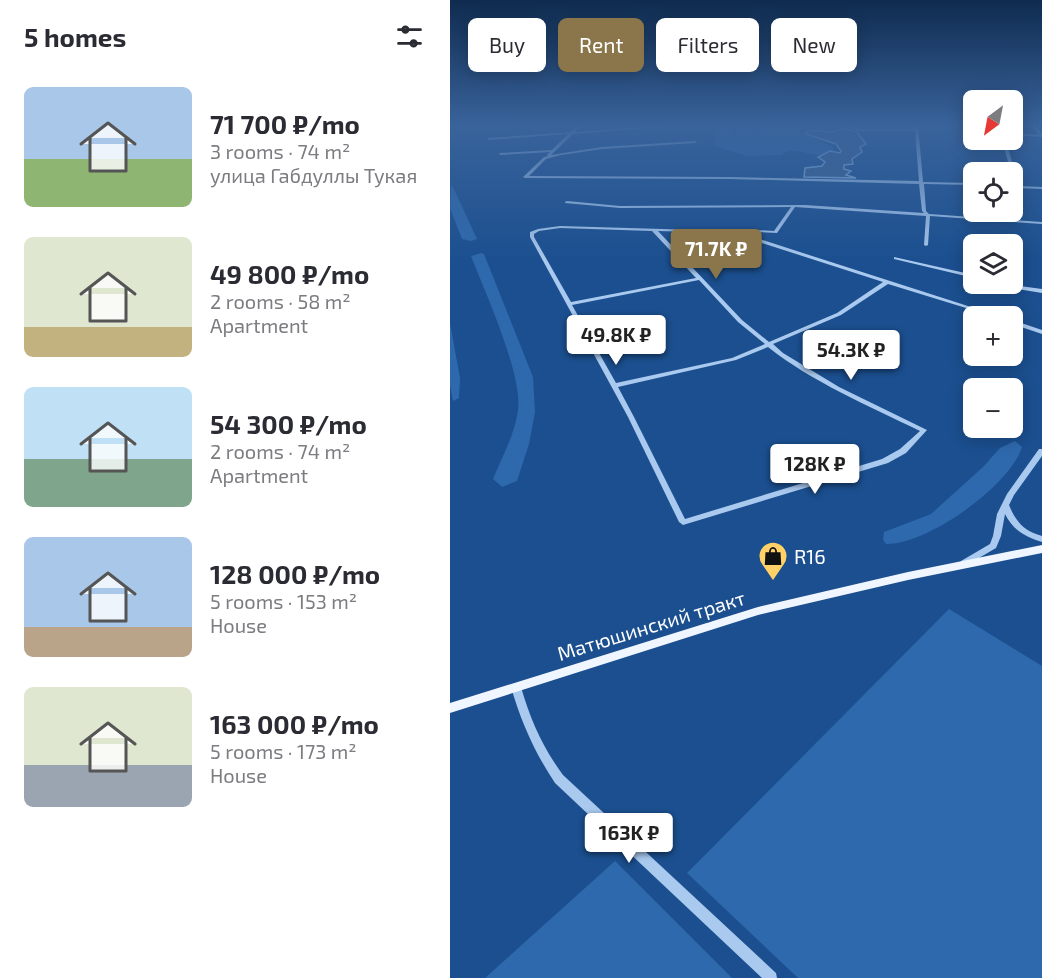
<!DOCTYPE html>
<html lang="en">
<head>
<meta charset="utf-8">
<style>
	body { margin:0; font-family:"Exo 2",sans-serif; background:#f7f7f7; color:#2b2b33; height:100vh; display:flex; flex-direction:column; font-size:22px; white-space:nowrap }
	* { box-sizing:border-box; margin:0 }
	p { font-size:20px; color:#7c7c81 }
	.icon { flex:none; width:33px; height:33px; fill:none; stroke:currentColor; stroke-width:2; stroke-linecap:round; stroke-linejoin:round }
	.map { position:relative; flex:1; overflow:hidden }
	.details { display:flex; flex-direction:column; background:#fff; width:450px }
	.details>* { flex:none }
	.guide { position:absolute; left:18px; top:18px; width:483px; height:54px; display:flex; gap:12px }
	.needle { width:39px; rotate:212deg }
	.buttons { position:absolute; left:513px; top:90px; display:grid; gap:12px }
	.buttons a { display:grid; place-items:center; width:60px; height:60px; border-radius:9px; background:#fff; box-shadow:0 3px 15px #0003; font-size:30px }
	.price { position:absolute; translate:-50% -51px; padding:0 14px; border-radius:6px; background:#fff; color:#222; font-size:20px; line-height:39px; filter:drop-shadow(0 2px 3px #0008) }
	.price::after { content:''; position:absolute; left:50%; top:36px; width:18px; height:14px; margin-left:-9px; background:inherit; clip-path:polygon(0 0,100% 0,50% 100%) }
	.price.on { background:#8a764a; color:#fff }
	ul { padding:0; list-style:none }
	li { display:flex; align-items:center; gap:18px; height:150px; padding:0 24px }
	li span { display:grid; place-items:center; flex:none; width:168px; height:120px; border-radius:9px; color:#555 }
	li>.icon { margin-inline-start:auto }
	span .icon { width:72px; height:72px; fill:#fffc; stroke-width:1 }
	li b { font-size:26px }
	h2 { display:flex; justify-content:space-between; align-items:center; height:72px; padding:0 24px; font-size:26px }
	.pill { padding:0 21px; border-radius:9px; background:#fff; box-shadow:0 3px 15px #0003; font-size:21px; line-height:54px }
	.pill.on { background:#8a764a; color:#fff }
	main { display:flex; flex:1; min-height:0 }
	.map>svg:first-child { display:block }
	.green { fill:#2e69ad }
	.water { fill:#3c6290; stroke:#9cc4f0; stroke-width:1.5 }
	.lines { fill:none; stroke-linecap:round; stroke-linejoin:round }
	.minor { fill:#a9c9ee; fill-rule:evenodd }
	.major { fill:#f0f6ff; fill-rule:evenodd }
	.labels { text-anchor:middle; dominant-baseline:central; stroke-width:4.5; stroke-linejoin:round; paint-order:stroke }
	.poi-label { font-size:20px; fill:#fff; stroke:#1b4f8f; text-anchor:start }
	.street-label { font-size:20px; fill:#fff; stroke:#1b4f8f }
</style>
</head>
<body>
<main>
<section class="details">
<h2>5 homes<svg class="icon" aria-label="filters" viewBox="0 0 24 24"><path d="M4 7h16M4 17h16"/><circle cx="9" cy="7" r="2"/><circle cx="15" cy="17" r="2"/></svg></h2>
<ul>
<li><span style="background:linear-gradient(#a9c7e8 60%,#8fb573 0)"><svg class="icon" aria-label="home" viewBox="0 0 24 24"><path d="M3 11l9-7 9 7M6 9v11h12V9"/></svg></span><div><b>71 700 ₽/mo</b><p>3 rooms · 74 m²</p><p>улица Габдуллы Тукая</p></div></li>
<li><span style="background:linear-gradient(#dfe7d0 75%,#c2b280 0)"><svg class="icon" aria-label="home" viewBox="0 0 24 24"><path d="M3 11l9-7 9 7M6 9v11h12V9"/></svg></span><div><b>49 800 ₽/mo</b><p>2 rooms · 58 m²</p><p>Apartment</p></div></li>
<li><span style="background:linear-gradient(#bfe0f5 60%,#7fa58c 0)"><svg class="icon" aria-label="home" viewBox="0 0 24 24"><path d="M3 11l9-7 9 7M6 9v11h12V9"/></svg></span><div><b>54 300 ₽/mo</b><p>2 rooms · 74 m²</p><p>Apartment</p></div></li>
<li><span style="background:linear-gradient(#a9c7e8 75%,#b9a48a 0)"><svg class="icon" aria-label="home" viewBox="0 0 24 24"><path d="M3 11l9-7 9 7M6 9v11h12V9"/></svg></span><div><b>128 000 ₽/mo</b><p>5 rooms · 153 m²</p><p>House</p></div></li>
<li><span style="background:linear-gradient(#dfe7d0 65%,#9aa5b1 0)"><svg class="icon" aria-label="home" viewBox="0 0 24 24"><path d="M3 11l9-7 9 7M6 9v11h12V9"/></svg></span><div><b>163 000 ₽/mo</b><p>5 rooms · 173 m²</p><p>House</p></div></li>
</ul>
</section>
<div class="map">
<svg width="592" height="978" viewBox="0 0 592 978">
	<rect width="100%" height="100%" fill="#1b4f8f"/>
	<g class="green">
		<path d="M310,124H374L376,129L390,130L349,131L383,147V151C364,162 349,144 333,153V155L297,156L265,146V134L271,127H281L285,138L288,127L306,128V138Z"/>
		<polygon points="1,186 3,187 27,239 21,241 12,239 0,208"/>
		<path d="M31,253L34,254L83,377L85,412L79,444L67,481L52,487L43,479C52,457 65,434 68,410C73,375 35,292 21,256Z"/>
		<polygon points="0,323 10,378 9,398 3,401 0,386"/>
		<path d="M565,441L572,447C560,486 477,545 436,544L433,540L434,532L481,514L533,467L550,448Z"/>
		<polygon points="499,609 592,666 592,978 348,978 237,873"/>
		<polygon points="165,861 282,978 35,978"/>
	</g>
	<path class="water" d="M393,128L407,132L416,144L410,147L412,152L402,159L403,164L394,165V169L401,171L396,175L406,178L354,177L355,168L372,166L375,162L368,157L380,151L390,153L391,151L386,144L356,134V132C368,127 381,137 393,128Z"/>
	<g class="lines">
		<g class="minor">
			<polygon points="65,124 78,124 59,127 57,126"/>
			<path d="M129,124H133L125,132L230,124H250L123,134L101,155L152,147L245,141L247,142L245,143L152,149L111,155L96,159L79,176L280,177L469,181L465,131H410L388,124H394L410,129H465L464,124H468L473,182L524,183V185L474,184L476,211L479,214L592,222V224L480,216L478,245L476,246L474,245L476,216L345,207L327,233L308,232L300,236L549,316H542L438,284L391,315L323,344L333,353L389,387L477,430L456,453L438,463L233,525L229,522L178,417L80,237V232L88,229L110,226L281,231L295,235L307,230L324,231L341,207L170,208L115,203V202L117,201L170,206L355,205L474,213L472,211L469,184L280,179L75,178L73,177L74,176L94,157L98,156L97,155L100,152L50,155L49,153L102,150L118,134L39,140L37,139L39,138L121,132ZM110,228L202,231L246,278L121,302L84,237V234L89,231ZM208,231L281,233L433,282L387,313L319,342L292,320ZM249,280L288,322L315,344L282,358L166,383L122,305ZM318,347C362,382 419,406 470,431L450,449L432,459L235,519L184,417L168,387L286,360Z"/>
			<polygon points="261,124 265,124 265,126 262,127"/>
			<polygon points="581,124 585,124 592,134 592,137 562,135 562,133 589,135"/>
			<polygon points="556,147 558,148 569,186 592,187 592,189 563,188 563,186 565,186 562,172 561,172 554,148"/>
			<polygon points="444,257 524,275 524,278 444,259"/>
			<polygon points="546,284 556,284 592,289 592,293 549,286"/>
			<polygon points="562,320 592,330 592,334 562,324"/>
			<path d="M589,449H592V456L564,495L559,505C566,522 574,531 592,536V542C575,537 563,530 555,514L551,536L546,548L517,565H511L510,563L511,561L540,544L543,536L547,514L557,494Z"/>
			<path d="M66,683L69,684L71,687C80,719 93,748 113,775L326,973L327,978H312L105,783C85,753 71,722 61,687L63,684Z"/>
		</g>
		<polygon class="major" points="592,545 592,553 458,580 308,615 0,713 0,703 308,607 458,572"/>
	</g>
	<linearGradient id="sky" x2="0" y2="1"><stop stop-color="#0f2b4f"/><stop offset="0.48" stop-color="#39639b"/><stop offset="1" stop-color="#39639b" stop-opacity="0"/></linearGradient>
	<rect width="592" height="261" fill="url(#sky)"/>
	<defs>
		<g id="shop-pin" transform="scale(1.5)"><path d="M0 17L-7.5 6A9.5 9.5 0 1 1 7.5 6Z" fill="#ffd166" stroke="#1b4f8f"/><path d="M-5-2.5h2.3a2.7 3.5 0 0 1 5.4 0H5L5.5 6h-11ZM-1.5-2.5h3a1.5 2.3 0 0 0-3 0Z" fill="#111"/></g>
	</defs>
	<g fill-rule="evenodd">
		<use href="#shop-pin" x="323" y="556"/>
	</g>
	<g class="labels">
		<g class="poi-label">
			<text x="344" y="556">R16</text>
		</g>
		<g class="street-label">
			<text transform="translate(201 625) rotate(-17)">Матюшинский тракт</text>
		</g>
	</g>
</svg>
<div class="buttons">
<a><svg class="needle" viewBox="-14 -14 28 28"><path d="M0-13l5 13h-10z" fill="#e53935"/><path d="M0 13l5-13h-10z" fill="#7c7c81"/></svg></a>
<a><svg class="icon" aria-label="locate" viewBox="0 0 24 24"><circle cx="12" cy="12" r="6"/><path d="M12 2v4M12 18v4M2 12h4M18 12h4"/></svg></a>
<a><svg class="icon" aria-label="layers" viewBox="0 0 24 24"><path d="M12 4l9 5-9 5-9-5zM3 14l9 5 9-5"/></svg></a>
<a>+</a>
<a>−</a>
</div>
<b class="price on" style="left:266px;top:280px">71.7K ₽</b>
<b class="price" style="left:166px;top:366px">49.8K ₽</b>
<b class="price" style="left:401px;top:381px">54.3K ₽</b>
<b class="price" style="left:365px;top:495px">128K ₽</b>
<b class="price" style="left:179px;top:864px">163K ₽</b>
<div class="guide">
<a class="pill">Buy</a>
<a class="pill on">Rent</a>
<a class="pill">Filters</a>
<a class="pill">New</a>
</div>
</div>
</main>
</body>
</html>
